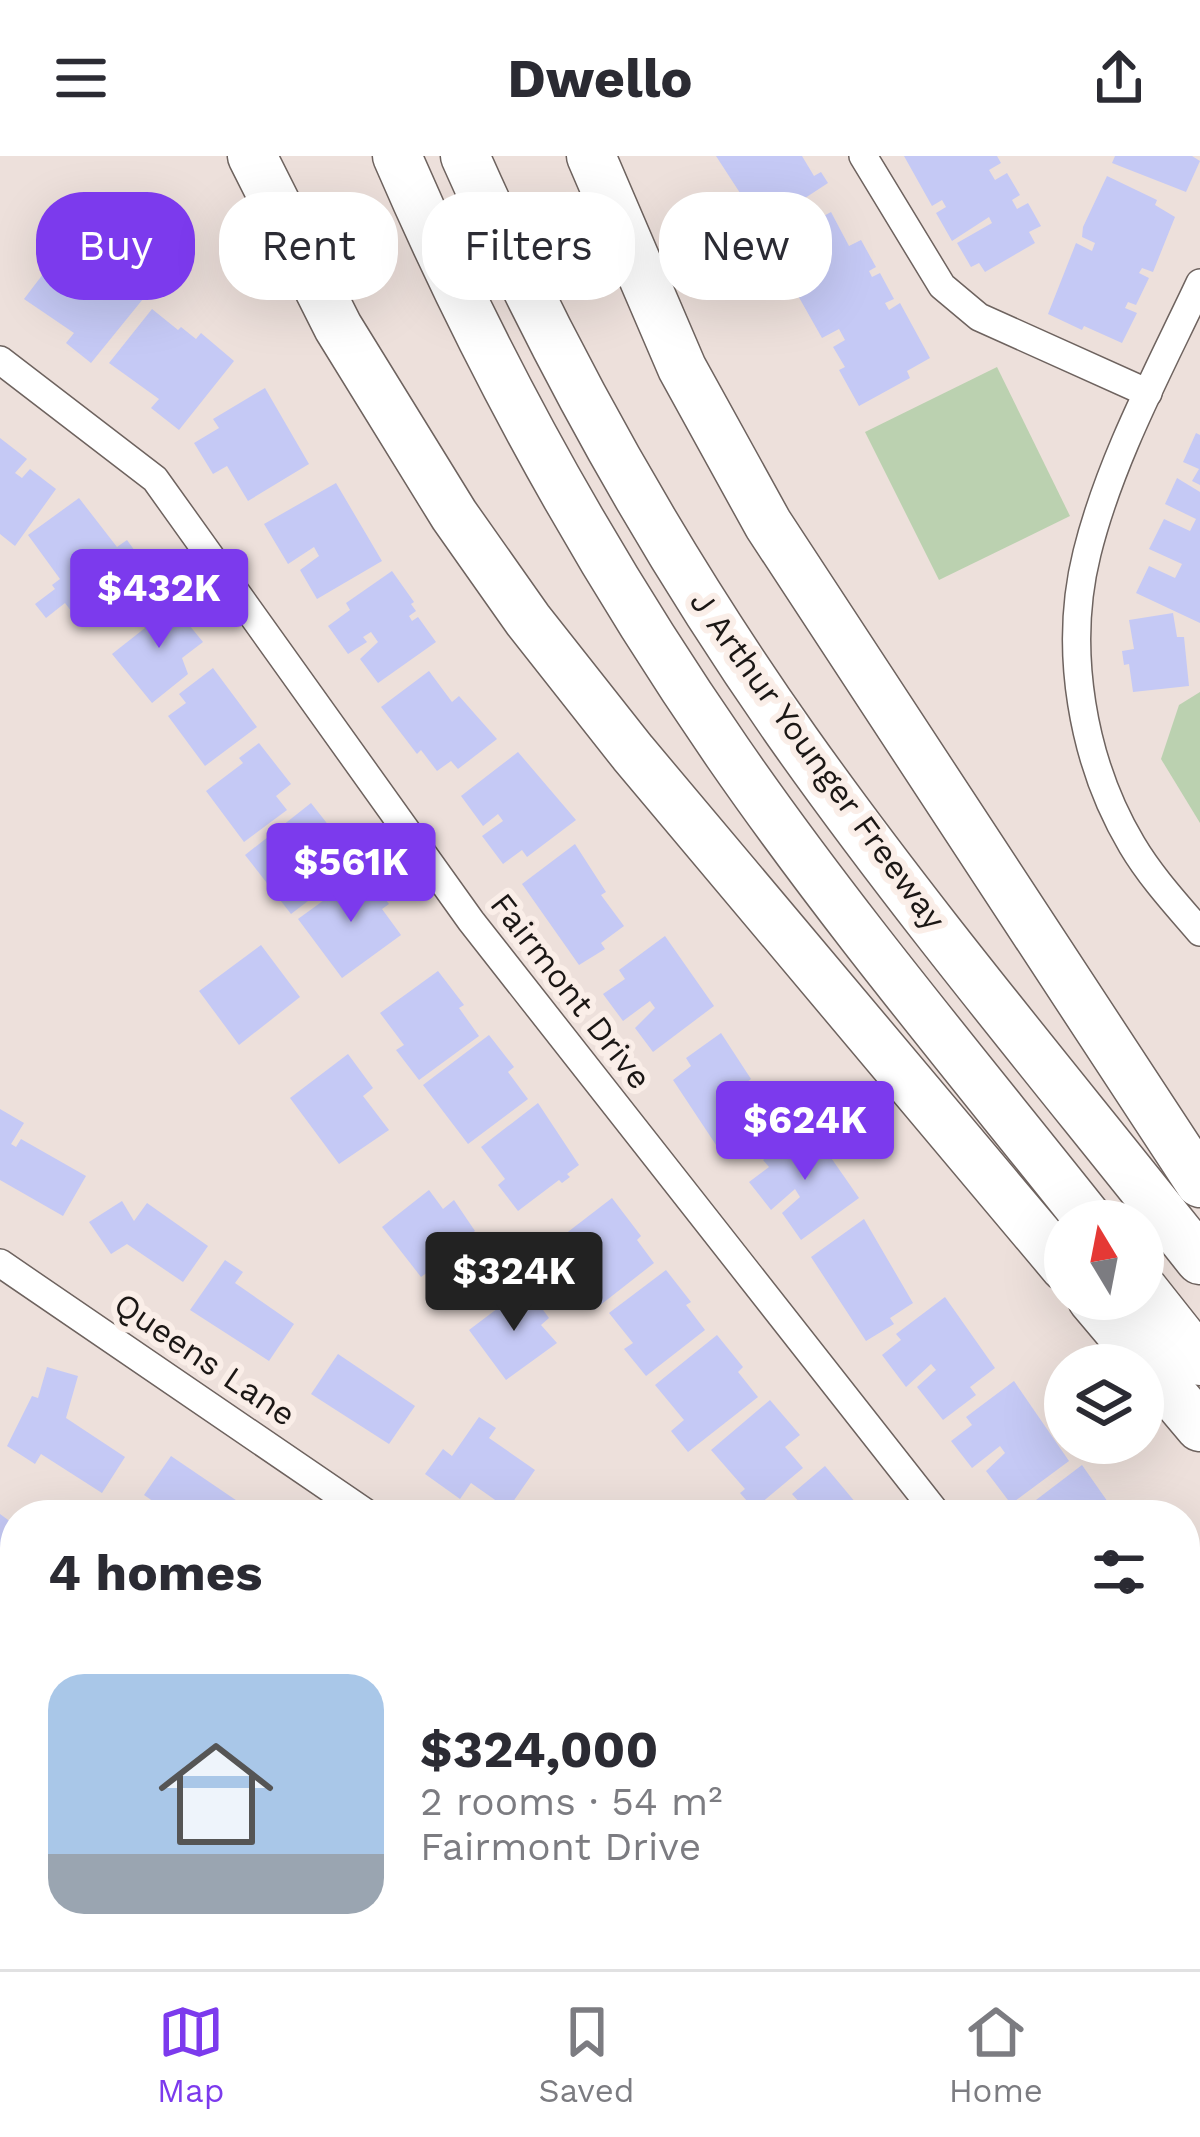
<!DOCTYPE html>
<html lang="en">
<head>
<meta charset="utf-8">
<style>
	body { margin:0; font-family:"Work Sans",sans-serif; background:#f2f2f3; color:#2b2b33; height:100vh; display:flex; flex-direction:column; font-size:45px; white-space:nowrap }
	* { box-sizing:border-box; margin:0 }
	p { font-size:39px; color:#7c7c81 }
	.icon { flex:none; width:66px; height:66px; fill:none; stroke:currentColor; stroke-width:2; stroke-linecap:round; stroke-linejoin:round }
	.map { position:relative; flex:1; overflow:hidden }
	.drawer { position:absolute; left:0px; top:1344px; width:1200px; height:471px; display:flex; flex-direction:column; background:#fff; border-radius:48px 48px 0 0; box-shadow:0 12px 48px #0002 }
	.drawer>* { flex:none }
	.banner { position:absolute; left:36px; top:36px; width:1128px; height:108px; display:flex; gap:24px }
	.needle { width:78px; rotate:350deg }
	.tools { position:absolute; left:1044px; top:1044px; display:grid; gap:24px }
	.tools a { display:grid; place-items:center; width:120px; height:120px; border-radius:50%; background:#fff; box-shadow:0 12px 48px #0002; font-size:60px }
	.price { position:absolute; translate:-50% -102px; padding:0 27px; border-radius:12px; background:#7c3aed; color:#fff; font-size:39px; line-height:78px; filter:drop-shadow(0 3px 6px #0008) }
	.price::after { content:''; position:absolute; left:50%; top:72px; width:36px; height:27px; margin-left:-18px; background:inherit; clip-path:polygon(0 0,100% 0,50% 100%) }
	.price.selected { background:#222; color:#fff }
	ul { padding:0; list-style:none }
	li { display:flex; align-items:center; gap:36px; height:300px; padding:0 48px }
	li span { display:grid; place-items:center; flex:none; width:336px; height:240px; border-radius:36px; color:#555 }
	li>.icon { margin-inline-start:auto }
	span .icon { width:144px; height:144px; fill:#fffc; stroke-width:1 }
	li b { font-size:51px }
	h2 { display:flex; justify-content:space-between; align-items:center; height:144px; padding:0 48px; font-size:51px }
	.tag { padding:0 42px; border-radius:48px; background:#fff; box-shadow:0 12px 48px #0002; font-size:42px; line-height:108px }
	.tag.selected { background:#7c3aed; color:#fff }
	header { display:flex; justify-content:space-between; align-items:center; height:156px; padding:0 48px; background:#fff; font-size:54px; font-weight:700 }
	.menu { display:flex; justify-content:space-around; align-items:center; height:168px; border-top:3px solid #e1e1e2; background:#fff; font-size:33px; color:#7c7c81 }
	.menu a { display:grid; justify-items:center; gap:6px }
	.menu .selected { color:#7c3aed }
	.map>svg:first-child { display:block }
	.green { fill:#bbd1b0 }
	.building { fill:#c5c9f5 }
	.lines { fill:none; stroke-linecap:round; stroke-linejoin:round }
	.street-casing { stroke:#6e635f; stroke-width:30 }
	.highway-casing { stroke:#6e635f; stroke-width:51 }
	.street { stroke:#fff; stroke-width:27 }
	.highway { stroke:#fff; stroke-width:48 }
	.labels { text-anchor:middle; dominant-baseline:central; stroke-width:12; stroke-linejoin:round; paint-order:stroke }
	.street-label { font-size:33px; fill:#1b1715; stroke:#faeee8 }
</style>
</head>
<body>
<header><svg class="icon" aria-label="menu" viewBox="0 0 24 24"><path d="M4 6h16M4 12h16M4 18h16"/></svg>Dwello<svg class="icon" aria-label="share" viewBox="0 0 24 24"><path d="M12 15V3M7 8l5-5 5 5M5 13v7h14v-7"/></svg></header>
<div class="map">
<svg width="1200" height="1813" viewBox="0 0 1200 1813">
	<rect width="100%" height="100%" fill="#ede0db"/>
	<g class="green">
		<polygon points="997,211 1070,360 939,424 865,276"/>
		<polygon points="1200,536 1200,667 1161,603 1179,549"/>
	</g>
	<g class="building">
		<polygon points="716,0 802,0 814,20 821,16 828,27 802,44 805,48 759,75 749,60 753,57"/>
		<polygon points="904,0 997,0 1001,7 989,14 995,24 1007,17 1020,39 1012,44 1017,53 1028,47 1041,70 1029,76 1035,87 985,116 979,107 971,111 957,87 992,67 989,61 952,85 936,57 946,51 942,44 932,50"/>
		<polygon points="1115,0 1192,0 1200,5 1186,36 1112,7"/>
		<polygon points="1107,20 1157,44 1155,49 1175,61 1153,116 1142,112 1139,117 1149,122 1136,149 1128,146 1125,152 1137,157 1122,187 1084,170 1082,174 1048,158 1076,87 1092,95 1095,87 1082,81 1083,71"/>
		<polygon points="831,56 849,90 861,84 876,111 869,115 872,121 880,117 894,143 885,147 889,154 900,147 930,202 907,215 910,222 859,250 839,214 845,211 833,191 845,184 839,173 822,182 767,85 804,64 807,69"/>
		<polygon points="66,88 107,120 113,112 147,138 91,207 66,187 74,177 24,143"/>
		<polygon points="152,153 178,174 181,171 196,183 201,177 234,205 179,274 151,252 159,243 109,207"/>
		<polygon points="265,232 309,308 248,345 227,310 213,318 194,287 219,272 213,263"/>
		<polygon points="1196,277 1200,279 1200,329 1192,325 1199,313 1183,306"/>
		<polygon points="0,282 27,303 15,317 22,322 30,313 56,333 15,390 0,378"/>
		<polygon points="1177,322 1200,336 1200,467 1136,437 1149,410 1175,422 1182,408 1149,393 1164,363 1190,375 1196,363 1165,348"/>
		<polygon points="336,327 382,405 317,443 300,414 319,400 314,391 288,408 264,368"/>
		<polygon points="79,342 117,391 127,384 148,413 78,464 65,447 46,462 35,448 55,433 52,429 60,423 28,379"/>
		<polygon points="392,415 414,446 411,448 416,455 409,460 412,465 418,461 436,486 378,527 360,503 378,486 371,476 363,481 367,486 348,498 328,470 350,454 346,447"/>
		<polygon points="167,442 203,486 182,502 188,518 152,547 112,498 145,472 139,465"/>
		<polygon points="1173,457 1177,481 1184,481 1189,530 1133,536 1129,508 1124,509 1122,495 1134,493 1129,464"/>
		<polygon points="213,512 257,571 205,610 168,560 186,547 179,538"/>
		<polygon points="429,515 452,546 459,540 497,583 458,613 451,605 437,615 421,594 417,598 381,551"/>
		<polygon points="259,587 291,628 276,640 287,654 244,686 206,635 243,607 239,602"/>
		<polygon points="518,596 576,664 527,701 522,694 503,708 482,680 503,665 498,658 483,670 461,640"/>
		<polygon points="311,647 337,680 330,686 350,713 291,758 245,699"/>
		<polygon points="575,688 606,736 601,739 624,770 601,787 605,793 579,809 522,728"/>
		<polygon points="364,715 389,748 382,753 401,779 342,822 298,763"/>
		<polygon points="665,780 714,850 653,896 635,872 655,852 650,845 623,865 603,838 625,823 619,814"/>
		<polygon points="261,789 300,841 239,889 199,835"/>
		<polygon points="438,815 464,849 459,852 479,880 419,924 396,894 404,889 380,857"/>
		<polygon points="721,877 751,923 747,926 773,962 720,995 673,924 691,910 686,902"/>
		<polygon points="489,879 514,911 508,916 528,943 468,988 423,929"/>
		<polygon points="348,898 373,932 363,940 389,974 339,1008 290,942"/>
		<polygon points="538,947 579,1009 567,1018 570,1021 562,1027 559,1024 518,1055 498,1029 505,1023 481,991"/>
		<polygon points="0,953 24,967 11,988 16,991 21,983 86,1020 63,1060 0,1024"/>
		<polygon points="809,970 859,1042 801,1084 782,1057 800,1041 795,1033 771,1054 749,1026 769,1011 763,1004"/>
		<polygon points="429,1034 443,1053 454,1044 475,1075 447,1096 450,1100 421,1121 382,1071"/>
		<polygon points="612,1042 641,1080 637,1084 654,1107 594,1154 547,1092"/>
		<polygon points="122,1045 134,1065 147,1047 208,1090 183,1126 127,1088 111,1098 89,1066"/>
		<polygon points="864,1063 913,1147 890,1162 894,1168 866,1185 811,1101"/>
		<polygon points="225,1104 243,1116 235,1127 294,1168 269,1205 190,1154"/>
		<polygon points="666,1114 691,1146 686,1149 705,1174 646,1220 624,1193 633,1187 609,1157"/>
		<polygon points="526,1131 549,1162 541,1169 557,1187 506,1224 469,1174"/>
		<polygon points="945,1141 995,1212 970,1231 976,1239 943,1264 917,1231 936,1214 931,1208 906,1231 882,1199 901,1184 896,1178"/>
		<polygon points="717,1179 743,1211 738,1216 758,1241 688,1296 671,1275 684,1264 655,1229"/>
		<polygon points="338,1198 415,1250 389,1288 311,1238"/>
		<polygon points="47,1211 78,1220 66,1262 125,1301 102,1337 41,1298 35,1308 7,1290 32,1240 38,1242"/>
		<polygon points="1014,1225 1069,1305 1011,1348 986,1315 1005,1297 1000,1290 972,1312 951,1285 972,1269 966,1261"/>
		<polygon points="770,1244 800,1279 785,1291 803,1312 754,1353 740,1337 745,1333 711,1294"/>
		<polygon points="479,1261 496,1272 489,1282 535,1314 508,1353 471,1327 460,1343 425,1318 443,1293 452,1300"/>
		<polygon points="171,1300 258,1359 173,1359 144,1339"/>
		<polygon points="1082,1309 1117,1359 1032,1359 1041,1352 1036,1344"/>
		<polygon points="825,1310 866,1359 786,1359 800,1347 792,1338"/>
		<polygon points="0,1358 15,1369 15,1383 0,1404"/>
		<polygon points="1185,1441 1200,1460 1200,1477 1185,1488"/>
		<polygon points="1200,1489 1200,1545 1185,1557 1185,1501"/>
		<polygon points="0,1600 15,1610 15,1672 0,1662"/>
		<polygon points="1185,1797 1200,1807 1200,1813 1146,1813 1141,1809 1147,1800 1185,1800"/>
		<polygon points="167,1800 299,1800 303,1802 296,1813 185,1813"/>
		<polygon points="573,1800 661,1800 680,1813 607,1813 602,1807 598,1813 564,1813"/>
		<polygon points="861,1800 897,1800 916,1813 853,1813"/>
	</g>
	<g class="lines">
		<g class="street-casing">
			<g id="street">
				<polyline points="863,0 942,130 979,161 1148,237"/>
				<path d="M1200,127C1159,214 1110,304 1087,397C1063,493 1082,605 1132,689C1151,721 1176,748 1200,776"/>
				<polyline points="0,204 155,323 471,765 938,1359"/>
				<polyline points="0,1107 369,1359"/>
				<polyline points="0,1522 15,1532"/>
				<polyline points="1185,1652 1189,1656 1185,1661"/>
				<polyline points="422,1800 441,1813"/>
				<polyline points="1016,1800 1035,1813"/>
				<polyline points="1072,1813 1082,1800"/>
			</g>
		</g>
		<g class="highway-casing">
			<g id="highway">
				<polyline points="252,0 338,171 454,359 528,464 633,597 1065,1111"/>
				<path d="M397,0C487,209 598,409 728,597C840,759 967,910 1090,1065"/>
				<path d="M465,0C556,206 666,402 796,586C923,765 1065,933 1200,1104"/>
				<polyline points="591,0 682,212 768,368 1200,1027"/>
				<polyline points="1143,1133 1200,1205"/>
				<polyline points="1092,1143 1200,1271"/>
			</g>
		</g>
		<use href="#street" class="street"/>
		<use href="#highway" class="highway"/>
	</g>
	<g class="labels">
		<g class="street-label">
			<text transform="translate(818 604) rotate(54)">J Arthur Younger Freeway</text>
			<text transform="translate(571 835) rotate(52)">Fairmont Drive</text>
			<text transform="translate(205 1203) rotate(34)">Queens Lane</text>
		</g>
	</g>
</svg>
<div class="tools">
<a><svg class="needle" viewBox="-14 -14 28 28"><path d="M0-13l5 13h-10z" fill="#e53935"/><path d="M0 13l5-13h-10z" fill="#7c7c81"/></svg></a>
<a><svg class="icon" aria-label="layers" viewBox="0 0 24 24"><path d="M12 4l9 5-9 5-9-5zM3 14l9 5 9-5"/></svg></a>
</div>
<b class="price" style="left:159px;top:495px">$432K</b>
<b class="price" style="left:351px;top:769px">$561K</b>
<b class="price" style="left:805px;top:1027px">$624K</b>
<b class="price selected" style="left:514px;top:1178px">$324K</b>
<div class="banner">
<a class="tag selected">Buy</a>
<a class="tag">Rent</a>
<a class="tag">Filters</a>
<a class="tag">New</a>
</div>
<section class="drawer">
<h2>4 homes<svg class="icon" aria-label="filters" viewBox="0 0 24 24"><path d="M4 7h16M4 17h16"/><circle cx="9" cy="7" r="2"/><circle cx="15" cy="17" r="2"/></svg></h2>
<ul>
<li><span style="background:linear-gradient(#a9c7e8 75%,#9aa5b1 0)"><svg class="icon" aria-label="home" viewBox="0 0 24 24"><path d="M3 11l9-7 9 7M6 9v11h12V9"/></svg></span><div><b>$324,000</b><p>2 rooms · 54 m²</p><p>Fairmont Drive</p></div></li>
</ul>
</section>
</div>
<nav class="menu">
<a class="selected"><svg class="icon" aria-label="map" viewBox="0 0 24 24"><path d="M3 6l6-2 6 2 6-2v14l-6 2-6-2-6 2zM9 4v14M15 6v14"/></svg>Map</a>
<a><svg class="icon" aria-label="saved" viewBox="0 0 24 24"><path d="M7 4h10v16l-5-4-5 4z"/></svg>Saved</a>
<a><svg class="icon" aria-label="home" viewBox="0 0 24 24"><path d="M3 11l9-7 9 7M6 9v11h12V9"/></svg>Home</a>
</nav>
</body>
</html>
